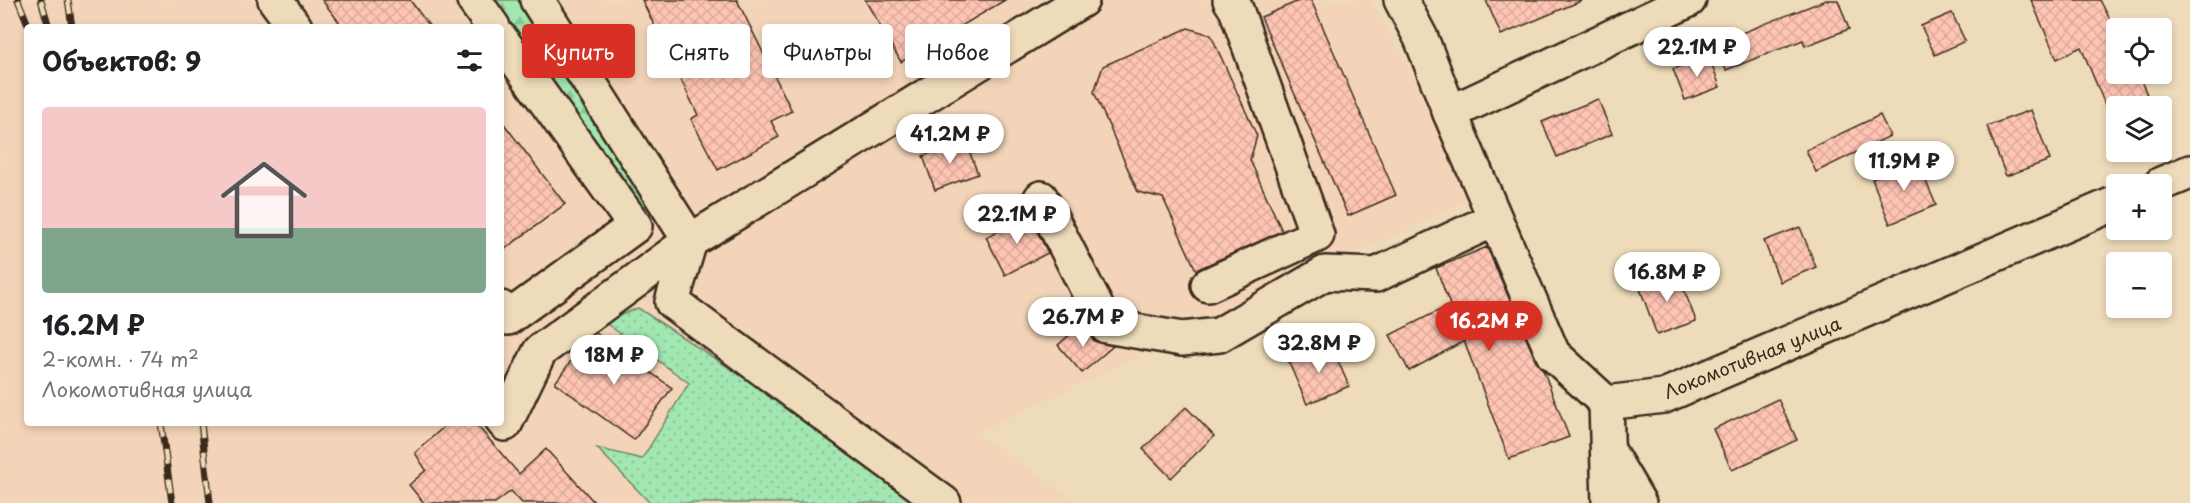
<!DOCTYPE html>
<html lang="ru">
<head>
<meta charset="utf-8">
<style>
	body { margin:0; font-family:"Playpen Sans",sans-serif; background:#f6f6f6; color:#202124; height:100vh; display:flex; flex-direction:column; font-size:22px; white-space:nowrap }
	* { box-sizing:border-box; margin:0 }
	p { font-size:20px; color:#757577 }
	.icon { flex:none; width:33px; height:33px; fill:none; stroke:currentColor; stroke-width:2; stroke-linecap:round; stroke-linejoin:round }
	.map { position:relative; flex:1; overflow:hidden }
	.sheet { position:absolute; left:24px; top:24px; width:480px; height:402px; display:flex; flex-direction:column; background:#fff; border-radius:6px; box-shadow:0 3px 9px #0003 }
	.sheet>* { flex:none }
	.hud { position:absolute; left:522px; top:24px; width:570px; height:54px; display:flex; gap:12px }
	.buttons { position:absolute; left:2106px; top:18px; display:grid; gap:12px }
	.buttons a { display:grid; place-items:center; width:66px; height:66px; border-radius:6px; background:#fff; box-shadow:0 3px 9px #0003; font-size:30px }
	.price { position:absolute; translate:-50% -51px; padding:0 14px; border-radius:21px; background:#fff; color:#222; font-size:20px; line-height:39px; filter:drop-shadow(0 2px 3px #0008) }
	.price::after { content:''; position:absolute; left:50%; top:36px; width:18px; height:14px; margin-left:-9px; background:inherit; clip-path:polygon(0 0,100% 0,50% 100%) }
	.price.on { background:#d93025; color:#fff }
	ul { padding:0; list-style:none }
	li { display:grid; align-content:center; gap:12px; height:318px; padding:0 18px }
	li+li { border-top:2px solid #e0e0e0 }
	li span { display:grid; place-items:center; height:186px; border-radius:6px; color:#555 }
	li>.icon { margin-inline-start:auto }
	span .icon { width:108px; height:108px; fill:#fffc; stroke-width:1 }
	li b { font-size:26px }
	h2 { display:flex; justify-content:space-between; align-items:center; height:72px; padding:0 18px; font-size:26px }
	.chip { padding:0 21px; border-radius:6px; background:#fff; box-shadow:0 3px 9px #0003; font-size:21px; line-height:54px }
	.chip.on { background:#d93025; color:#fff }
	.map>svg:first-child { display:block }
	.built { fill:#f3d4b8; fill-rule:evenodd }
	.grass { fill:url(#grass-dots); stroke:#6e8868; stroke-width:1.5 }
	.forest { fill:url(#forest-firs); stroke:#6e8868; stroke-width:1.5 }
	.building { fill:url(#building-cross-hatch); stroke:#3b2a1e; stroke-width:1.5 }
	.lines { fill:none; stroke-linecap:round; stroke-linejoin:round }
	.minor-casing { stroke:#3b2a1e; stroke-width:38 }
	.minor { stroke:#eedbb9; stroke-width:33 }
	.rail-casing { stroke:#3b2a1e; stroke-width:7 }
	.rail { stroke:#eedbb9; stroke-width:4.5; stroke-dasharray:14; stroke-linecap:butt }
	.labels { text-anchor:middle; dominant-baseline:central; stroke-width:6; stroke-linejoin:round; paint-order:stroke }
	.street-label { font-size:18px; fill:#3b2a1e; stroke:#eedbb9 }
</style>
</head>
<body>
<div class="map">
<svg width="2190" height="503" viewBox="0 0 2190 503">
	<defs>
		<pattern id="grass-dots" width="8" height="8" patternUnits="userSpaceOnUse" patternTransform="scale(1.5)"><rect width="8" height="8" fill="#a2e6b1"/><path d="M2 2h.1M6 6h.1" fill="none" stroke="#8cc598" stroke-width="1.8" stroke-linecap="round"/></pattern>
		<pattern id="forest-firs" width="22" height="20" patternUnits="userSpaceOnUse" patternTransform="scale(1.5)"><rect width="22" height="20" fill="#a2e6b1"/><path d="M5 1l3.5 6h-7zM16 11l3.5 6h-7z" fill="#8cc598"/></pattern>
		<pattern id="building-cross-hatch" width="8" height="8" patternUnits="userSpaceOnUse" patternTransform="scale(1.5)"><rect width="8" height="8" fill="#ffc5b4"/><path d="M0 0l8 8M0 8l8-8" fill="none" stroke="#dba99a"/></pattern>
	</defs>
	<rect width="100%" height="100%" fill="#eedbb9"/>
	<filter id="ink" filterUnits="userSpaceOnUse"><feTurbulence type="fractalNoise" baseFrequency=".0167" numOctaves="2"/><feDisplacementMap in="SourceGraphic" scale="12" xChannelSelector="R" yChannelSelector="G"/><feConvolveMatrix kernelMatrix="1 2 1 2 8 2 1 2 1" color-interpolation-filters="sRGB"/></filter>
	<g filter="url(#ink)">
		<path class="built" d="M0,0H1370L1404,57L1471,199L976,433L1079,503H0ZM27,27H501V423H27Z"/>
		<polygon class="grass" points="638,308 813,423 918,503 650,503 597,448 642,459 689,383 604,322"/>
		<polygon class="forest" points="485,0 520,0 661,206 643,218"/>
		<g class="building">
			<polygon points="322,0 410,0 430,27 343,27"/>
			<polygon points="642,0 737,0 792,111 771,121 779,137 718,170 691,119 698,115"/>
			<polygon points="865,0 1005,0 901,62"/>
			<polygon points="1301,0 1311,0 1396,195 1348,216 1261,17"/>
			<polygon points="1486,0 1583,0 1501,35"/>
			<polygon points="1826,0 1838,0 1849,29 1805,46 1803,40 1726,70 1716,43"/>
			<polygon points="2031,0 2100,0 2116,31 2116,74 2138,74 2152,106 2116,106 2116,131 2081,47 2057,59"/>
			<polygon points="1952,13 1965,41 1935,55 1921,26"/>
			<polygon points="1188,28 1211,35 1257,136 1250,160 1282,231 1196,270 1163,198 1138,192 1094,92 1103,66"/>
			<polygon points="1709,56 1720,87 1685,100 1673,69"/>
			<polygon points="1598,99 1612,134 1557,157 1542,122"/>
			<polygon points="2031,110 2050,160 2006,176 1987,126"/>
			<polygon points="1880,115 1890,136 1816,172 1806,150"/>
			<polygon points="501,120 565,204 501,252"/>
			<polygon points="965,140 978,174 935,190 923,156"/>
			<polygon points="1917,160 1936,205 1890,224 1872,179"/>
			<polygon points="1029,215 1048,253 1005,275 986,237"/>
			<polygon points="1800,227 1816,267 1780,282 1764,241"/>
			<polygon points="1487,247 1536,361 1544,372 1569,437 1509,459 1464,341 1409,371 1390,335 1450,305 1436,268"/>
			<polygon points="1677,271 1696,321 1657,335 1639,286"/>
			<polygon points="1083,323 1094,341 1113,346 1082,373 1058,345"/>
			<polygon points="596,333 672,388 634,440 555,383 586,340"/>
			<polygon points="1331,345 1349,386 1307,404 1289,363"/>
			<polygon points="1778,399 1797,440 1732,470 1713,429"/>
			<polygon points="1186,407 1214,436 1171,478 1143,449"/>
			<polygon points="448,423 475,423 519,474 546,449 595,503 522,503 511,491 495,503 424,503 409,485 426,470 415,453"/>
		</g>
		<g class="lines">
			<g class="minor-casing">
				<g id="minor">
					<polyline points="275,0 295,27"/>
					<polyline points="474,0 493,27"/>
					<polyline points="537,0 690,241 1082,0"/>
					<polyline points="1401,0 1421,38 1450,113 1553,354 1606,403 1664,396 2116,203"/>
					<polyline points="501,39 635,226 508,318 501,308"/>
					<polyline points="1450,113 1689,0"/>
					<polyline points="2161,184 2190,172"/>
					<polyline points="1041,198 1106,326 1182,339 1219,335 1325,273 1376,275 1495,219"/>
					<polyline points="690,241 672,302 944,503"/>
					<polyline points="1208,285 1317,235 1236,9 1230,0"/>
					<polyline points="1606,403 1609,503"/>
					<polyline points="501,419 505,424 540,351 690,241"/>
					<polyline points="1609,452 1639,503"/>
				</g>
			</g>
			<use href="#minor" class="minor"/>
			<g class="rail-casing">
				<g id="rail">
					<polyline points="18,0 29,27"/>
					<polyline points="41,0 49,27"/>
					<polyline points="68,0 72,27"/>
					<polyline points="161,423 172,503"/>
					<polyline points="201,423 210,503"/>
				</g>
			</g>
			<use href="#rail" class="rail"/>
		</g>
	</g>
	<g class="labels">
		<g class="street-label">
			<text transform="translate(1752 357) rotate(-22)">Локомотивная улица</text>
		</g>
	</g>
</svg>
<div class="buttons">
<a><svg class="icon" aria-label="locate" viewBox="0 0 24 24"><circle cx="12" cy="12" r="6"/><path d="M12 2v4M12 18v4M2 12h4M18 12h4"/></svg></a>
<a><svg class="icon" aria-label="layers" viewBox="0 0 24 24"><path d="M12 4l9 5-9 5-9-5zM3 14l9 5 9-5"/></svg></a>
<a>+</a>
<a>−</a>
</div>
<b class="price" style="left:1697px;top:78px">22.1M ₽</b>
<b class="price" style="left:950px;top:165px">41.2M ₽</b>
<b class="price" style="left:1904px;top:192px">11.9M ₽</b>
<b class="price" style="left:1017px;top:245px">22.1M ₽</b>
<b class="price" style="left:1667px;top:303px">16.8M ₽</b>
<b class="price" style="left:1083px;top:348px">26.7M ₽</b>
<b class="price on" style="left:1489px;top:352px">16.2M ₽</b>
<b class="price" style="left:1319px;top:374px">32.8M ₽</b>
<b class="price" style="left:614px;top:386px">18M ₽</b>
<div class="hud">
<a class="chip on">Купить</a>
<a class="chip">Снять</a>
<a class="chip">Фильтры</a>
<a class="chip">Новое</a>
</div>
<section class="sheet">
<h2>Объектов: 9<svg class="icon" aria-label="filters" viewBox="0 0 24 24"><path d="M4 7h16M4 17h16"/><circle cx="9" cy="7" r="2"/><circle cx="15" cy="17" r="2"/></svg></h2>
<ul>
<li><span style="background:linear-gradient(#f6c9c9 65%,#7fa58c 0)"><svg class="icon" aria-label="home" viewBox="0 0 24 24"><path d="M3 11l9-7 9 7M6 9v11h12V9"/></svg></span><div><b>16.2M ₽</b><p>2-комн. · 74 m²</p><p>Локомотивная улица</p></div></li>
</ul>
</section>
</div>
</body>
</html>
